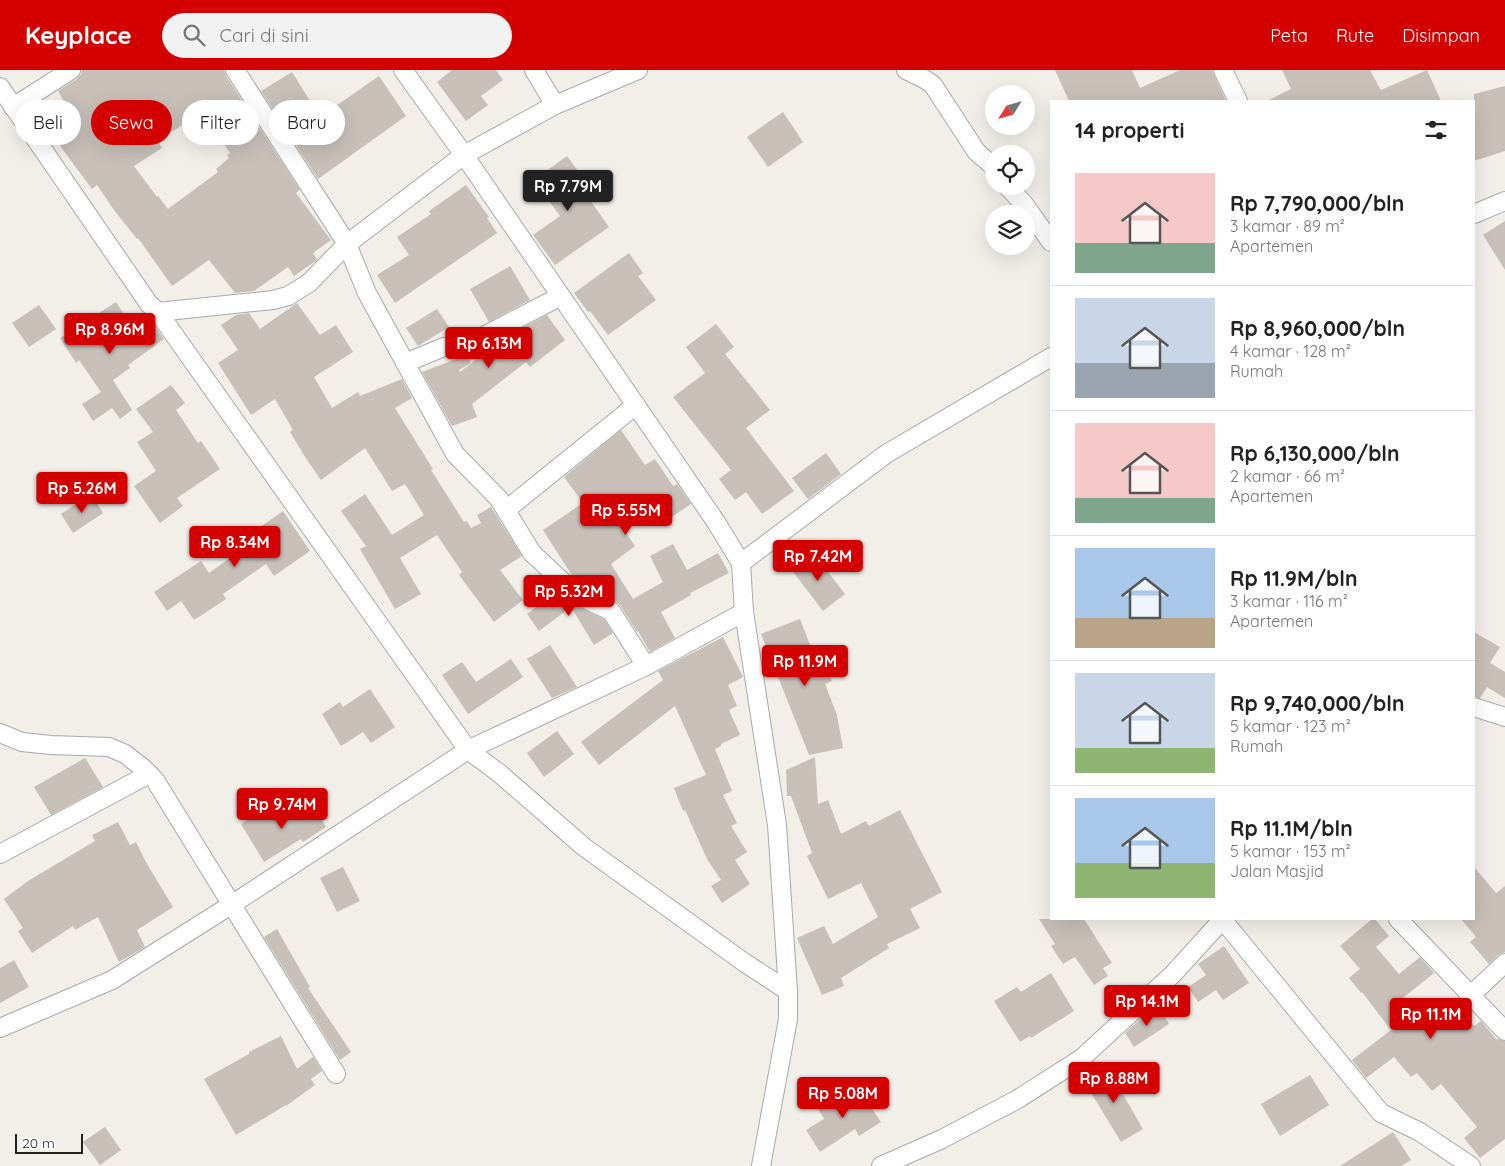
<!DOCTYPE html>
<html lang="id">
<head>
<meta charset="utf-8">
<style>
	body { margin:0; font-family:Quicksand,sans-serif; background:#f2f2f2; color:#222; height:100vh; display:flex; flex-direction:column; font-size:19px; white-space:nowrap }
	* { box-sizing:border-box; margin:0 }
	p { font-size:16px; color:#767676 }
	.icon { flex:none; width:28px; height:28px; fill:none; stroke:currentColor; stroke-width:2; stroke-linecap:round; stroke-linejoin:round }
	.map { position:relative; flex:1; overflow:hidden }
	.details { position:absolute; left:1050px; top:30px; width:425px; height:820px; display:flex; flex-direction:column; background:#fff; border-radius:0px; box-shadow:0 5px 20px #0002 }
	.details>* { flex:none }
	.guide { position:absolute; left:15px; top:30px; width:475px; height:45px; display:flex; gap:10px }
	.needle { width:32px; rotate:233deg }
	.controls { position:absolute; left:985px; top:15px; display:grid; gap:10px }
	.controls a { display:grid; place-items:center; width:50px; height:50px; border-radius:50%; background:#fff; box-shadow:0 5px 20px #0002; font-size:25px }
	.scale { position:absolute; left:15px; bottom:12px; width:68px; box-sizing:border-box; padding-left:5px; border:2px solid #222; border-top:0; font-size:14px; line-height:18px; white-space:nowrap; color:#222; -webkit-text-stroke:4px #fff; paint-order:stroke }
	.price { position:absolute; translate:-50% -42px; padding:0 11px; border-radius:5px; background:#d40000; color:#fff; font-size:16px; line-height:32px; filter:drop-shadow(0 1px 2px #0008) }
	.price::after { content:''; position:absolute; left:50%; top:30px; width:15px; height:11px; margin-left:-8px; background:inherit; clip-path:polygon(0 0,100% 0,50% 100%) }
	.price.active { background:#222; color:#fff }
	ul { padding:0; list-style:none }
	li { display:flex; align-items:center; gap:15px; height:125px; padding:0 25px }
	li+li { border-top:1px solid #e0e0e0 }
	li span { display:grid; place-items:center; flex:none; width:140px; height:100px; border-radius:0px; color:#555 }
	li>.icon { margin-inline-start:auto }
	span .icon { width:60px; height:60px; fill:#fffc; stroke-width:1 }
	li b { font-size:21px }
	h2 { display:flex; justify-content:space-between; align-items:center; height:60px; padding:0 25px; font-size:21px }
	.tag { padding:0 18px; border-radius:22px; background:#fff; box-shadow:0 5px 20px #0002; font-size:18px; line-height:45px }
	.tag.active { background:#d40000; color:#fff }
	header { display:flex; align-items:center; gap:30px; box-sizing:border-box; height:70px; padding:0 25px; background:#d40000; color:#fff }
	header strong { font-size:24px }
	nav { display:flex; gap:28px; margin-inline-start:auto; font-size:18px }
	.search { width:350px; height:45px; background:#f2f2f2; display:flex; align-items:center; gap:12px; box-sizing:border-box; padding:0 18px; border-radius:28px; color:#767676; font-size:19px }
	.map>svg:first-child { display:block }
	.building { fill:#c7bfb8; fill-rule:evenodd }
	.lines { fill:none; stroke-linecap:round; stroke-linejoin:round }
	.street-casing { stroke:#a9a9a9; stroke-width:20 }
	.street { stroke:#fff; stroke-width:18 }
</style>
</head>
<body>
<header>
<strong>Keyplace</strong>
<div class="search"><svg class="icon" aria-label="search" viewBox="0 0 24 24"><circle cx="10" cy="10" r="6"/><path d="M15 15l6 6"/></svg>Cari di sini</div>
<nav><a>Peta</a><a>Rute</a><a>Disimpan</a></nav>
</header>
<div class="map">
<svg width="1505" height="1096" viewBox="0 0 1505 1096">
	<rect width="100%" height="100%" fill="#f2efe9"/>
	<g class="building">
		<path d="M82,0H224L226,6L300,120L296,123L331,170L313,183L317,190L294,206L288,197L254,221L235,223L209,190L172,216L138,168L137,169L114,140L97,115L92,119L63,80L53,64L75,50L58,21L77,9L81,4ZM202,42L230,83L227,85L229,88L216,99L218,102L168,139L158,126L157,127L134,96L162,78L158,71Z"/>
		<polygon points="452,0 496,0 503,10 481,26 488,35 466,51 437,12"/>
		<polygon points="1055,0 1132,0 1140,18 1180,0 1212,0 1226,31 1069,31"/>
		<polygon points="1282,0 1370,0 1381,20 1427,0 1441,31 1267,31 1291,19"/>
		<polygon points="292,2 320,47 379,6 406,46 318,109 261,21"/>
		<polygon points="1505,16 1505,81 1474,91 1474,24"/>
		<polygon points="783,42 803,72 768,97 747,67"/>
		<polygon points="567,86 591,119 585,123 609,157 555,195 533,165 560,146 534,110"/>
		<polygon points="466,115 489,147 487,148 497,163 395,233 377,205 409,185 397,167 431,144 429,141"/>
		<polygon points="1505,151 1505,200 1483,165"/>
		<polygon points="629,183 643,203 638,206 656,230 608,265 590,241 588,242 574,223"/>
		<polygon points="510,196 530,230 489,252 470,219"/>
		<polygon points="116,232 133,258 148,247 164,269 128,295 130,298 113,310 132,340 120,349 112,338 93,351 82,334 101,322 79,290 76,293 60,268"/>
		<polygon points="297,233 320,265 336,255 353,282 314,307 332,338 358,322 360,326 402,309 412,328 395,338 433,399 431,400 464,452 467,451 471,458 481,453 477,445 491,437 522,486 500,500 523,530 494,552 459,505 462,502 437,465 400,488 421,524 395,539 360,479 366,476 341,441 365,424 392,465 424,445 405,414 392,421 365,378 321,410 307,390 290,362 293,360 275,329 251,345 218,293 238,280 221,255 236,245 249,243 260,259"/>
		<polygon points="39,235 56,259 29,277 12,253"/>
		<polygon points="437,239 449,257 418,276 406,258"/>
		<polygon points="547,245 565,270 530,297 526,292 472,334 477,347 452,356 422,302 467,285 471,293 459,300 460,302 500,271 499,270"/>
		<polygon points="716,254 734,277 725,284 770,340 746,358 794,421 762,444 746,422 735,430 719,409 731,400 673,327 705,303 686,277"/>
		<polygon points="171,315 185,333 176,340 198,373 201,371 220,399 177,428 183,436 160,453 134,416 156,401 137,372 153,362 136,339"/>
		<polygon points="621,360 645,395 655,389 673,416 677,414 691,434 667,450 651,426 616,449 635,476 611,494 633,529 663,512 650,486 673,474 687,500 718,483 729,503 690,523 691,525 661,542 675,568 650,582 638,561 637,562 620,535 616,531 583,516 573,507 543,460 583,433 564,407"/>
		<polygon points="826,383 841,404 808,429 792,408"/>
		<polygon points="91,424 103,443 73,463 61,444"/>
		<polygon points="283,441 310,481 274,506 266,494 223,524 226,529 194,550 181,531 167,541 154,522 201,491 209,503 251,473 246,467"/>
		<polygon points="813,483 845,524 823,541 791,499"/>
		<polygon points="557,521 572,534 604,549 613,563 594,575 571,537 539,561 527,544"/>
		<polygon points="800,549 817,593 823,590 832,611 825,614 837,645 843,678 809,685 761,564"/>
		<polygon points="1474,562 1500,577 1490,593 1505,602 1505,628 1487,617 1480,628 1474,627"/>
		<polygon points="723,567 743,607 728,615 737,636 729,640 740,665 721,674 721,676 715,679 732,721 723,725 737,753 731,756 747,782 735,790 750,814 722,833 711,816 721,810 707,789 685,740 683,741 674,718 706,705 675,636 599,695 581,672 663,610 658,601"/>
		<polygon points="550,575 577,617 552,628 527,589"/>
		<polygon points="511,589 523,607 468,644 442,605 462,592 476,612"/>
		<polygon points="370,619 395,657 371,673 363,662 341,676 322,644 340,632 343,637"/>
		<polygon points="557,661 574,684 544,707 527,683"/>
		<polygon points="815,687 818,734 828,730 841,764 866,751 869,756 900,740 942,822 910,839 920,858 887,874 889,878 841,908 844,916 822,925 797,868 824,856 833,874 878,847 861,813 828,829 807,786 812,783 791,726 787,726 786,700"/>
		<polygon points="85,688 103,717 51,745 34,717"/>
		<polygon points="312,733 326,757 303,772 301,769 264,792 241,754 274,734 284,750"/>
		<polygon points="118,752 130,775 136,772 147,794 173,837 137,860 145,877 119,892 98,847 75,860 73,856 32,883 18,861 23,858 4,829 28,811 95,771 92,765"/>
		<polygon points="343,797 360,831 337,842 320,808"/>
		<polygon points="1474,797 1496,823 1505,816 1505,882 1498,885 1489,894 1470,872 1476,867 1461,849 1474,849"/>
		<polygon points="1039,849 1084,849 1112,893 1103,898 1108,906 1094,915 1075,887 1063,894 1051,876 1055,874"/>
		<polygon points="1372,849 1375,849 1389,866 1376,877 1399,904 1420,887 1434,903 1403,928 1426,957 1456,933 1474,956 1481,951 1497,970 1498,969 1505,971 1505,1069 1480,1088 1464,1068 1477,1057 1441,1014 1432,1021 1417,1003 1411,1007 1394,987 1366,1008 1352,990 1391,960 1362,922 1361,923 1349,908 1360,899 1340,876"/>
		<polygon points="277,859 310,917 308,918 351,982 340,990 264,867"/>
		<polygon points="1224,876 1249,913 1223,930 1216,920 1198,932 1188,917 1206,905 1198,894"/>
		<polygon points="14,890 29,917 0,933 0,898"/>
		<polygon points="1051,903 1074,941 1031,968 1030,966 1020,972 994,931 1017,917 1021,922"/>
		<polygon points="1158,936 1169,954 1134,977 1125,963 1144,946"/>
		<polygon points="281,966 297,999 313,987 322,1001 311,1009 315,1015 286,1036 286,1035 236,1065 204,1009 249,984 249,982"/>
		<polygon points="1107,997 1143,1059 1121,1072 1084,1011"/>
		<polygon points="1310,1005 1329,1035 1280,1066 1261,1034"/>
		<polygon points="857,1016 881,1052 859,1066 855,1059 820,1082 806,1060 824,1049 817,1037 831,1028 833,1031"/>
		<polygon points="105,1057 121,1080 100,1095 83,1072"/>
		<polygon points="1393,1062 1411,1090 1401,1096 1340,1096"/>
	</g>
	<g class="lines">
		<g class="street-casing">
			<g id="street">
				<polyline points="235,0 347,174 367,223 455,384 499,429 532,483 577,525 611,541 646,596"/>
				<polyline points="403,0 464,85 716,452 741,493 744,542 777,755 788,921 788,949 761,1096"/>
				<polyline points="534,0 555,35"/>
				<path d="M906,0L926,10L933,15L976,81C981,87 989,91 994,98"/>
				<polyline points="1223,0 1238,31"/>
				<polyline points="0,17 149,234 158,242 468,680 646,596 744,542"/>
				<polyline points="13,37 71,0"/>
				<polyline points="1007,116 1024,134 1051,172"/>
				<polyline points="1474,144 1505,131"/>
				<polyline points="158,242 273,230 288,226 309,213 347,174 464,85 555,35 638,0"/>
				<polyline points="405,293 444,277 463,275 482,267 561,226"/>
				<polyline points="506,440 636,335"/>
				<polyline points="741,493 886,384 1051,287"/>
				<polyline points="1474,637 1505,647"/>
				<polyline points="0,663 22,672 51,675 109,677 125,684 143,698 155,710 336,1004"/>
				<polyline points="0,784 149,704"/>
				<polyline points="1222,849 1381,1043 1420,1062 1471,1096"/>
				<polyline points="1398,849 1505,961"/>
				<polyline points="1471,925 1505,893"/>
				<polyline points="0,958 112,910 231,835 468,680 499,703 584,777 745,893 788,921"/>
				<polyline points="881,1096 942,1069 1018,1029 1082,988 1173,904 1223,849"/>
			</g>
		</g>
		<use href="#street" class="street"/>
	</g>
</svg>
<div class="controls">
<a><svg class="needle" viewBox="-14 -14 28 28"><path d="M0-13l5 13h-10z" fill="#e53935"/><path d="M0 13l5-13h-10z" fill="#767676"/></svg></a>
<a><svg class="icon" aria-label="locate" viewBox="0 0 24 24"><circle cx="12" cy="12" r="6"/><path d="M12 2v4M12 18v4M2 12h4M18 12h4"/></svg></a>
<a><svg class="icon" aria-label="layers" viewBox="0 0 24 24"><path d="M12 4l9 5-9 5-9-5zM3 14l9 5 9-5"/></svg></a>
</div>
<div class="scale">20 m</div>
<b class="price active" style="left:568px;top:142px">Rp 7.79M</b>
<b class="price" style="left:110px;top:285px">Rp 8.96M</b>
<b class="price" style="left:489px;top:299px">Rp 6.13M</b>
<b class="price" style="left:82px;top:444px">Rp 5.26M</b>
<b class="price" style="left:626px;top:466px">Rp 5.55M</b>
<b class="price" style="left:235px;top:498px">Rp 8.34M</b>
<b class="price" style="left:818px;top:512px">Rp 7.42M</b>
<b class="price" style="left:569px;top:547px">Rp 5.32M</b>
<b class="price" style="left:805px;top:617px">Rp 11.9M</b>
<b class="price" style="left:282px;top:760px">Rp 9.74M</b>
<b class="price" style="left:1147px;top:957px">Rp 14.1M</b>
<b class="price" style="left:1431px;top:970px">Rp 11.1M</b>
<b class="price" style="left:1114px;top:1034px">Rp 8.88M</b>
<b class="price" style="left:843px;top:1049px">Rp 5.08M</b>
<div class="guide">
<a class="tag">Beli</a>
<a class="tag active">Sewa</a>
<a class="tag">Filter</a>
<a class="tag">Baru</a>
</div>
<section class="details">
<h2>14 properti<svg class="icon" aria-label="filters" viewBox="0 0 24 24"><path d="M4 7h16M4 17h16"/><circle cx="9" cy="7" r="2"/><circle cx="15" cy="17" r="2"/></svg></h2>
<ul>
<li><span style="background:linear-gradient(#f6c9c9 70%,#7fa58c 0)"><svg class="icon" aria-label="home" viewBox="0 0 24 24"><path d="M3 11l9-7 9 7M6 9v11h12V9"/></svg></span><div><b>Rp 7,790,000/bln</b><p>3 kamar · 89 m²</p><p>Apartemen</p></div></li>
<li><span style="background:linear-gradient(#c9d6e8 65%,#9aa5b1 0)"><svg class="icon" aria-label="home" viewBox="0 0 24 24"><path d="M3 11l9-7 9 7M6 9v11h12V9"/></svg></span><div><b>Rp 8,960,000/bln</b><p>4 kamar · 128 m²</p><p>Rumah</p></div></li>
<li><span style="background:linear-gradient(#f6c9c9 75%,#7fa58c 0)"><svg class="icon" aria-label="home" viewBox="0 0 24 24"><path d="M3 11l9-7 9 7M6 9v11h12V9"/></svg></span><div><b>Rp 6,130,000/bln</b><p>2 kamar · 66 m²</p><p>Apartemen</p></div></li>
<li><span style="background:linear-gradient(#a9c7e8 70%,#b9a48a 0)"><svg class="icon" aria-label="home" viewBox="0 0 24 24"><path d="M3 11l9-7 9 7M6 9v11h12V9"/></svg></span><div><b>Rp 11.9M/bln</b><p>3 kamar · 116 m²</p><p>Apartemen</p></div></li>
<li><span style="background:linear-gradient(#c9d6e8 75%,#8fb573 0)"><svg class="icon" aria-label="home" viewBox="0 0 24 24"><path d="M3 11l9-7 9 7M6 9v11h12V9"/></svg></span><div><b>Rp 9,740,000/bln</b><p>5 kamar · 123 m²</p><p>Rumah</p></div></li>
<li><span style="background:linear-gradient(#a9c7e8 65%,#8fb573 0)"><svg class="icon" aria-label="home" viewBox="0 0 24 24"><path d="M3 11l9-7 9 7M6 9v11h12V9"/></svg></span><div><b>Rp 11.1M/bln</b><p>5 kamar · 153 m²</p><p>Jalan Masjid</p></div></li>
</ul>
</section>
</div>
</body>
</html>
